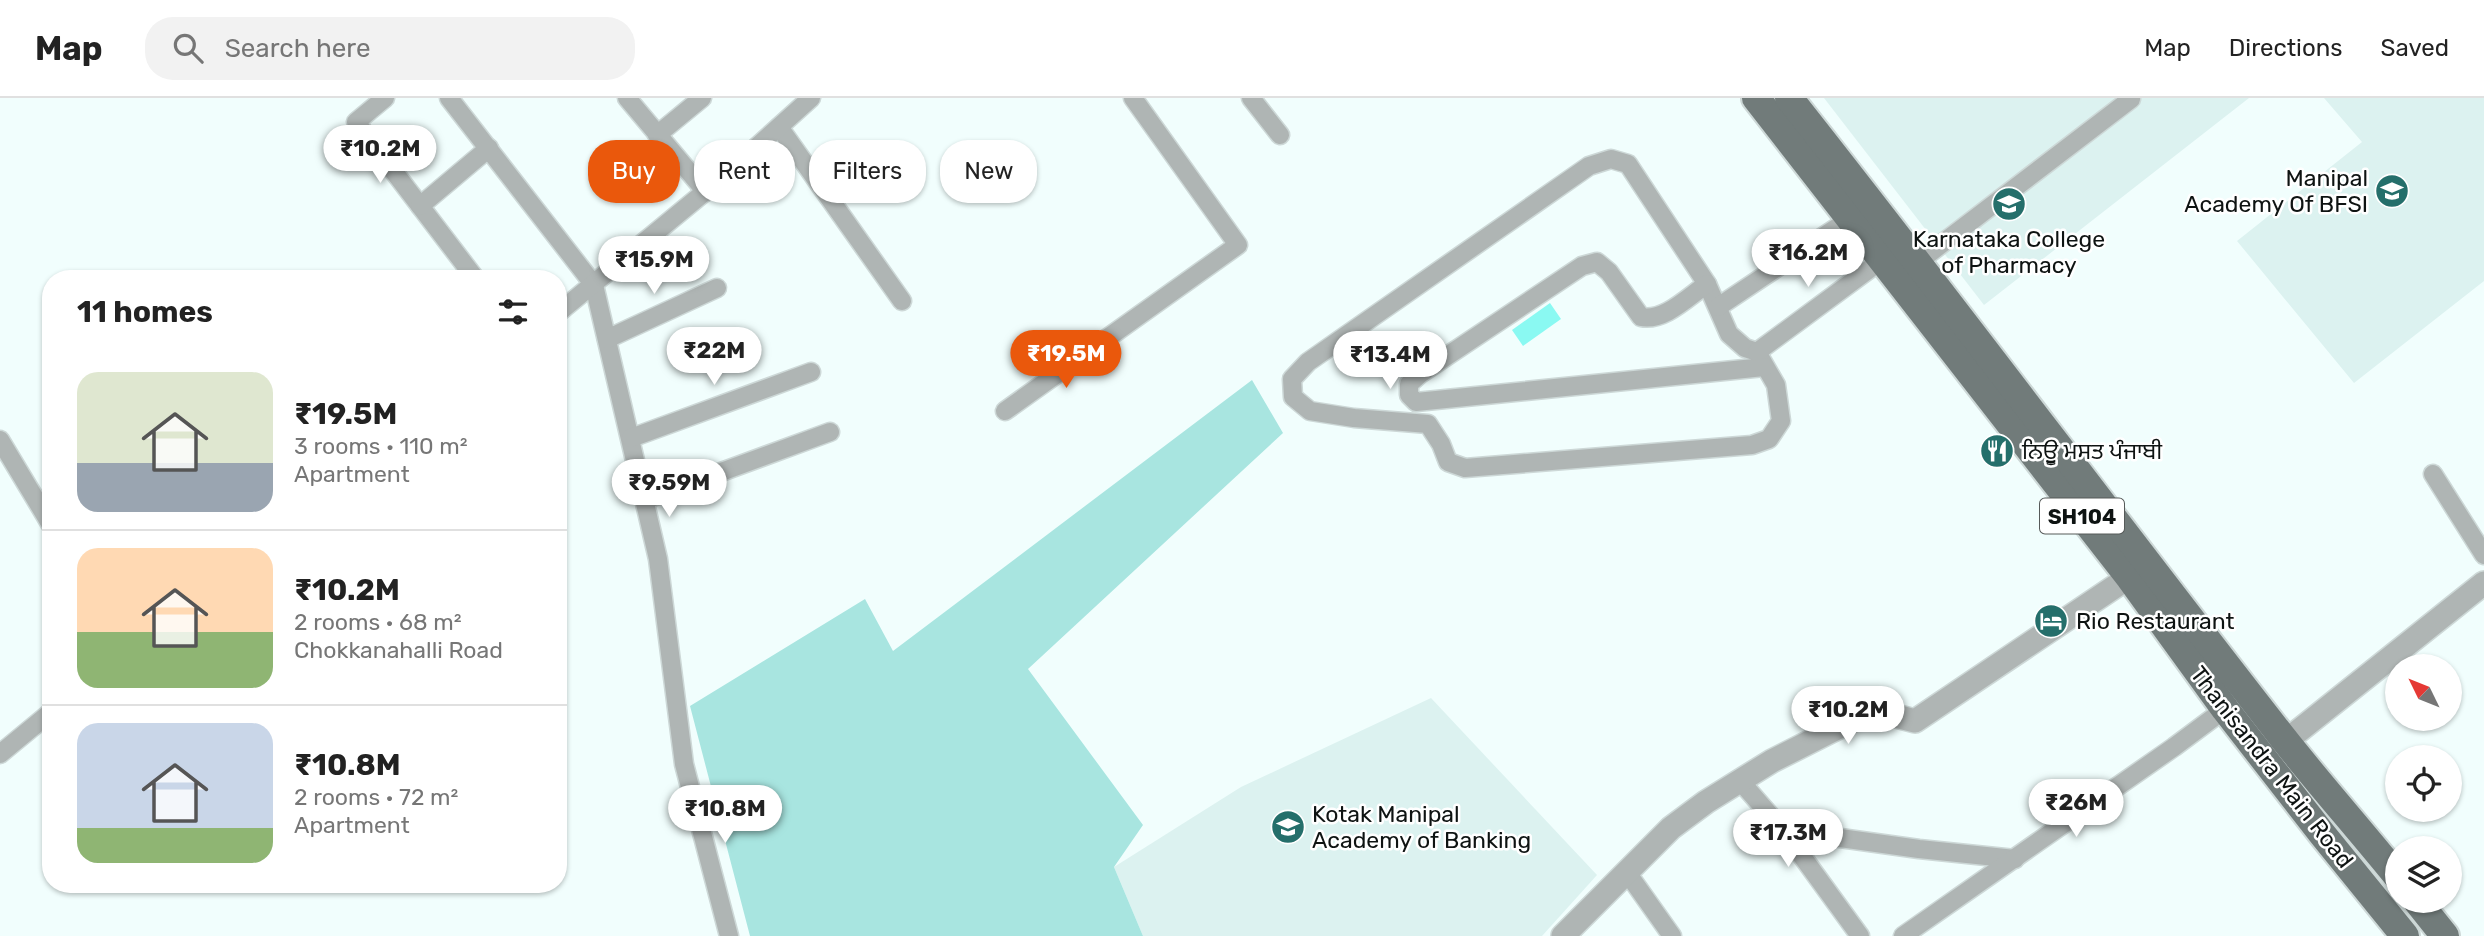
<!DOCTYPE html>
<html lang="en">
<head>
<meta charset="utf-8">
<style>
	body { margin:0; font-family:Rubik,"Noto Sans Gurmukhi",sans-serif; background:#f2f2f2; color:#222; height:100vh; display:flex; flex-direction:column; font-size:26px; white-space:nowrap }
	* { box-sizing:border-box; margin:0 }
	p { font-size:23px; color:#767676 }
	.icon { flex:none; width:38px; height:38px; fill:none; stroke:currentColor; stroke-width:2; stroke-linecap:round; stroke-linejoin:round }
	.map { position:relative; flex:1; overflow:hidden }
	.panel { position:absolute; left:42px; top:172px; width:525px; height:623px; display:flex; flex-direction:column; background:#fff; border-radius:28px; box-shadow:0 2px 5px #0004 }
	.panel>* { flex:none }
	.hud { position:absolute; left:588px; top:42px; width:665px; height:63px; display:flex; gap:14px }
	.needle { width:46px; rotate:313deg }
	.buttons { position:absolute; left:2385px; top:556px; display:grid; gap:14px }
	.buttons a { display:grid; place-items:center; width:77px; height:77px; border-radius:50%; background:#fff; box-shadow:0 2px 5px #0004; font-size:35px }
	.price { position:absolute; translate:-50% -60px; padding:0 16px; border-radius:24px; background:#fff; color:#222; font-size:23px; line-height:46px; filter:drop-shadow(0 2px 4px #0008) }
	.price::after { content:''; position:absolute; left:50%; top:42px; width:21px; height:16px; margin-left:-10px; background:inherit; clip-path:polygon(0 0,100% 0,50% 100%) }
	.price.on { background:#ea580c; color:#fff }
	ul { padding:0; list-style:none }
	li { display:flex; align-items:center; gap:21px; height:175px; padding:0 35px }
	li+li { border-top:2px solid #e0e0e0 }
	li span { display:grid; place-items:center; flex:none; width:196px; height:140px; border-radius:21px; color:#555 }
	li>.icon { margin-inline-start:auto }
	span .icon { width:84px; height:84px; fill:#fffc; stroke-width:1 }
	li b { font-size:30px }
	h2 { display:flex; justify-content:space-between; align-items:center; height:84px; padding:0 35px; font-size:30px }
	.tag { padding:0 24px; border-radius:28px; background:#fff; box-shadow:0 2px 5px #0004; font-size:24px; line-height:63px }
	.tag.on { background:#ea580c; color:#fff }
	header { display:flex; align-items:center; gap:42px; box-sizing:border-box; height:98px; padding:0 35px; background:#fff; border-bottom:2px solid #e0e0e0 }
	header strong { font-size:33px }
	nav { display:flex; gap:38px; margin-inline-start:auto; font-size:24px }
	.search { width:490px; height:63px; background:#f2f2f2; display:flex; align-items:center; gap:18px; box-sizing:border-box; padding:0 24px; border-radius:28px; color:#767676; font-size:26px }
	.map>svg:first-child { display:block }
	.built { fill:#dcf2f0 }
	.green { fill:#a8e5e0 }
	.water { fill:#8af9f2 }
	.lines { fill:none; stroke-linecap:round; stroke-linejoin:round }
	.minor-casing { stroke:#cdd8d7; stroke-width:21 }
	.tertiary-casing { stroke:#cdd8d7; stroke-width:26 }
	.primary-casing { stroke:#cdd8d7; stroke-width:32 }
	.minor { stroke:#afb5b4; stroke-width:18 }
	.tertiary { stroke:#afb5b4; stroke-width:23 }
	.primary { stroke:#717b7a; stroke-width:28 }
	.labels { text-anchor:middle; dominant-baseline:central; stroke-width:5; stroke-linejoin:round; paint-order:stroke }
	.shield { fill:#fff; stroke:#565a59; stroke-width:2 }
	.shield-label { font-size:21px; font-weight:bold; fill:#0e1312 }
	.poi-label { font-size:23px; fill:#0e1312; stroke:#fff; text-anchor:start }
	.street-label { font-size:23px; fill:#0e1312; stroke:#fff }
</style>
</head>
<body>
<header>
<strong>Map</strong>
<div class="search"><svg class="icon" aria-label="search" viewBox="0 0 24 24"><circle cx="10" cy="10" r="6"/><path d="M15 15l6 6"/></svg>Search here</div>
<nav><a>Map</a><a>Directions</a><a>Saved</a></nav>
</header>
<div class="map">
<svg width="2484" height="838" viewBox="0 0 2484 838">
	<rect width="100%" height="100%" fill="#f1fefd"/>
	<g class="built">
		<polygon points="1824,0 2249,0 1984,207"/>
		<polygon points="2324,0 2484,0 2484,183 2354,285 2237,143 2362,44"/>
		<polygon points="1431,600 1597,777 1542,838 1143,838 1114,769 1241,689"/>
	</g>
	<polygon class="green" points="1252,282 1283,335 1028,571 1143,727 1114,769 1143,838 750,838 690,608 865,501 893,553"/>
	<polygon class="water" points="1550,205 1561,221 1523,248 1512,232"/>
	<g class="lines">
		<g class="minor-casing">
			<g id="minor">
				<polyline points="385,0 356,24 475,180"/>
				<polyline points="449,0 594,187 658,461 684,666 729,838"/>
				<polyline points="627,0 706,94"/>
				<polyline points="1251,0 1280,37"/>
				<polyline points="779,29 902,203"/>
				<polyline points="657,37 702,0"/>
				<polygon points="1611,61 1628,66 1707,186 1729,236 1745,250 1757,254 1776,287 1781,323 1769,341 1752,347 1465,370 1448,364 1441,346 1428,326 1354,320 1310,313 1293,299 1292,281 1308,264 1589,68"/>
				<polyline points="420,108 489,50"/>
				<polyline points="1918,164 2131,1"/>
				<path d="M1707,186C1689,198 1664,224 1641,219L1609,174L1597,164L1582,168L1420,276L1409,286V297L1416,304L1764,269"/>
				<polyline points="1718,209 1851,120"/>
				<polyline points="558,215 729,74 811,0"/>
				<polyline points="607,241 717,190"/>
				<polyline points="1757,254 1883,161"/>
				<polyline points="1005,313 1238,147 1133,0"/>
				<polyline points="631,340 811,274"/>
				<polyline points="0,342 51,427"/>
				<polyline points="2433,376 2484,457"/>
				<polyline points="645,402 830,334"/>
				<polyline points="0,656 51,614"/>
				<polyline points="1741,684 1783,732 1860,838"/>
				<polyline points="1783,732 1919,751 2015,761"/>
				<polyline points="1626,773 1672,838"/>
				<polyline points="1903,838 2174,649 2225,611"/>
			</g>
		</g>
		<g class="tertiary-casing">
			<g id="tertiary">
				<polyline points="2286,643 2484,485"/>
				<polyline points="1563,838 1671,730 1706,704 1772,663 1859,619 1892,617 1915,623 2144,469"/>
			</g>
		</g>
		<g class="primary-casing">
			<g id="primary">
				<polyline points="1756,0 2130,480 2225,611 2323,737 2405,838"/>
				<path d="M1789,0C1956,211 2117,428 2283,640C2320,687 2360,732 2398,779"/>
				<polyline points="2417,803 2445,838"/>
			</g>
		</g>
		<use href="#minor" class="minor"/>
		<use href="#tertiary" class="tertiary"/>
		<use href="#primary" class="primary"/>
	</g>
	<defs>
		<g id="university-disc" transform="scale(1.75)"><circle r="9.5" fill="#256f6b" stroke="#fff"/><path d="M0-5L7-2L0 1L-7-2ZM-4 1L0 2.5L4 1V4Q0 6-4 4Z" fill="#fff"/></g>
		<g id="restaurant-disc" transform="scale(1.75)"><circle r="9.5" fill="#256f6b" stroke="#fff"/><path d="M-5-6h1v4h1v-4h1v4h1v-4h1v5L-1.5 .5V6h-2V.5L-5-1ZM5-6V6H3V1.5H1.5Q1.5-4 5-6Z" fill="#fff"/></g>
		<g id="hotel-disc" transform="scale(1.75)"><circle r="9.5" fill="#256f6b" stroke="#fff"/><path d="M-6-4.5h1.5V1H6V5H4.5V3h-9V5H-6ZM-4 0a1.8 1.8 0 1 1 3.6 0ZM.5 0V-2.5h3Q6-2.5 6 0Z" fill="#fff"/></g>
	</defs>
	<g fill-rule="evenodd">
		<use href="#university-disc" x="2392" y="93"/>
		<use href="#university-disc" x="2009" y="106"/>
		<use href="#restaurant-disc" x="1997" y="353"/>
		<use href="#hotel-disc" x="2051" y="523"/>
		<use href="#university-disc" x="1288" y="729"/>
	</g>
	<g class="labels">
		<rect class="shield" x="2040" y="400.5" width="84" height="35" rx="5"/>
		<g class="shield-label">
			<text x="2082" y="418">SH104</text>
		</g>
		<g class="poi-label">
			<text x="2368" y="80" text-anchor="end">Manipal<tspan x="2368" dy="26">Academy Of BFSI</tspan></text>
			<text x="2009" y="141" text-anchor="middle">Karnataka College<tspan x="2009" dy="26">of Pharmacy</tspan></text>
			<text x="2022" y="353">ਨਿਉੁੂ ਮਸਤ ਪੰਜਾਬੀ</text>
			<text x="2076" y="523">Rio Restaurant</text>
			<text x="1312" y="716">Kotak Manipal<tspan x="1312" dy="26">Academy of Banking</tspan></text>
		</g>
		<g class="street-label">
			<text transform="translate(2272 669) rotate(52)">Thanisandra Main Road</text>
		</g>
	</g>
</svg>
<div class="buttons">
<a><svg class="needle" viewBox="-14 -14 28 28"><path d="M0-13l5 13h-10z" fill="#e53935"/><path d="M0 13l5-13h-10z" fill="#767676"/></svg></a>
<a><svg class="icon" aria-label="locate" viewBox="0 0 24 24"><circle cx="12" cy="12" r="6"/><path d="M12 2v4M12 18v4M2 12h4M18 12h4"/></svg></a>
<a><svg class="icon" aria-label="layers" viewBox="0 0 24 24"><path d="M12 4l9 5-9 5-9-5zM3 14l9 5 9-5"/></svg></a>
</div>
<b class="price" style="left:380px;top:87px">₹10.2M</b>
<b class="price" style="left:1808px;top:191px">₹16.2M</b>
<b class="price" style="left:654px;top:198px">₹15.9M</b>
<b class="price" style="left:714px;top:289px">₹22M</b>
<b class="price on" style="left:1066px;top:292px">₹19.5M</b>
<b class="price" style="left:1390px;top:293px">₹13.4M</b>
<b class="price" style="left:669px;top:421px">₹9.59M</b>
<b class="price" style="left:1848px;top:648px">₹10.2M</b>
<b class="price" style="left:2076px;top:741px">₹26M</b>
<b class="price" style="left:725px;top:747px">₹10.8M</b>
<b class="price" style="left:1788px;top:771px">₹17.3M</b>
<div class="hud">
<a class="tag on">Buy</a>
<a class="tag">Rent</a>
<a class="tag">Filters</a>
<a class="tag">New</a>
</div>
<section class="panel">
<h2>11 homes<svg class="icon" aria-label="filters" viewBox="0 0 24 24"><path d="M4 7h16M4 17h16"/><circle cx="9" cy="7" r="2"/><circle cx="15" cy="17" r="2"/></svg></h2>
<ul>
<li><span style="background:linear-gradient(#dfe7d0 65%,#9aa5b1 0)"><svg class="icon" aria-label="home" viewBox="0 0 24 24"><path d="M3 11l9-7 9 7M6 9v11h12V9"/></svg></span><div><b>₹19.5M</b><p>3 rooms · 110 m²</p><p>Apartment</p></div></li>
<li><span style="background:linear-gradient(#ffd9b3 60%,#8fb573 0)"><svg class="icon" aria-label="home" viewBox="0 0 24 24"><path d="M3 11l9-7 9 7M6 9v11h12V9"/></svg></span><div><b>₹10.2M</b><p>2 rooms · 68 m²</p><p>Chokkanahalli Road</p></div></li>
<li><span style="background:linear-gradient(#c9d6e8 75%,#8fb573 0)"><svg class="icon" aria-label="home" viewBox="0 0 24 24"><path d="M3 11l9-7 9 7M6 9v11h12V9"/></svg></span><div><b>₹10.8M</b><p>2 rooms · 72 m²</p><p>Apartment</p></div></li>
</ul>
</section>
</div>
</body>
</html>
